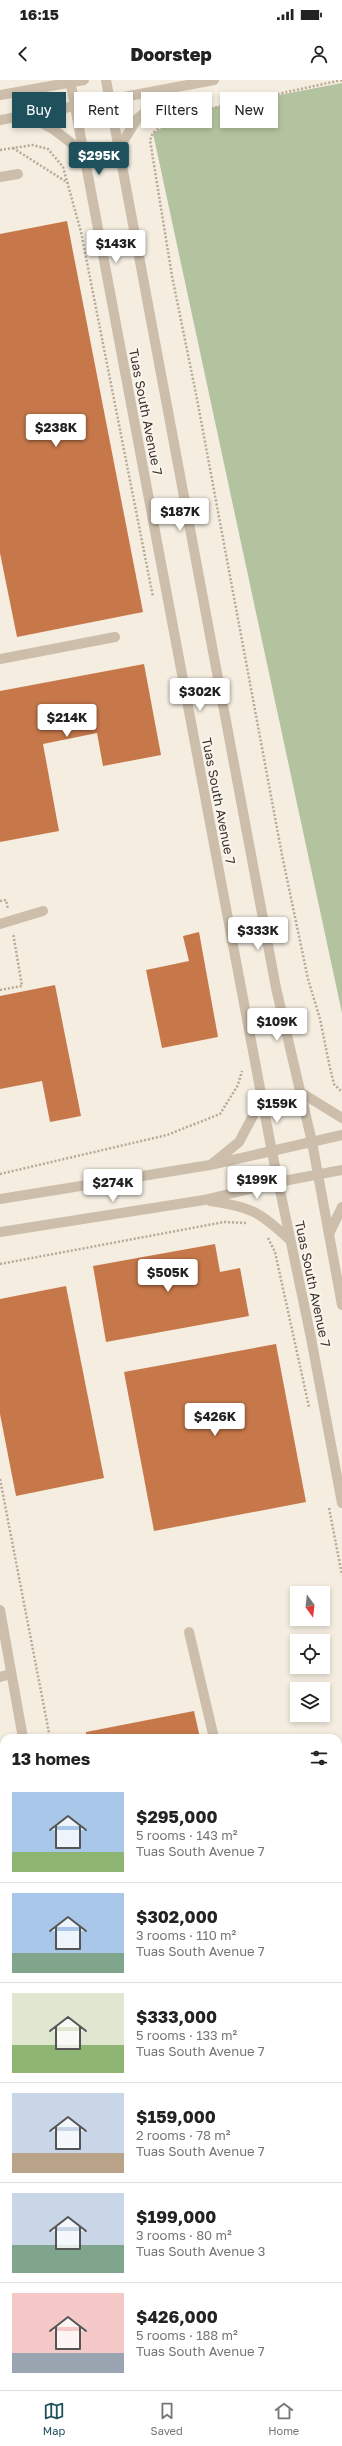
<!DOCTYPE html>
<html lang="en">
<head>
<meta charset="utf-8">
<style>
	body { margin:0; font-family:"Golos Text",sans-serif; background:#f2f2f2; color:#222; height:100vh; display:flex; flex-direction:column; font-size:15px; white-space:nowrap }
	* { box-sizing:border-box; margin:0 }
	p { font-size:13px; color:#767676 }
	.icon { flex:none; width:22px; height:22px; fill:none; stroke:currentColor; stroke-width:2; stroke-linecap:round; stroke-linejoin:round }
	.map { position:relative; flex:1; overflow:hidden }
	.details { position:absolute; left:0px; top:1654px; width:342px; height:656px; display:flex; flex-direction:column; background:#fff; border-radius:12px 12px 0 0; box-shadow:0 2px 6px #0003 }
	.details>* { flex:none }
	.hud { position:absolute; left:12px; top:12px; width:318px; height:36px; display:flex; gap:8px }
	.needle { width:26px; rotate:165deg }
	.controls { position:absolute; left:290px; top:1506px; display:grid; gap:8px }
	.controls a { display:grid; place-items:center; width:40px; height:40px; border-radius:0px; background:#fff; box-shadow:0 2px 6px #0003; font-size:20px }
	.price { position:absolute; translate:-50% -34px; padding:0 9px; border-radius:4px; background:#fff; color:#222; font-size:13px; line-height:26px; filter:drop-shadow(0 1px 2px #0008) }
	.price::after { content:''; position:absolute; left:50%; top:24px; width:12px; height:9px; margin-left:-6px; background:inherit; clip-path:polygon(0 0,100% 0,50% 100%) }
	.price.selected { background:#1f515d; color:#fff }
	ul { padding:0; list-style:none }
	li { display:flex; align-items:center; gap:12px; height:100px; padding:0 12px }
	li+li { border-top:1px solid #e0e0e0 }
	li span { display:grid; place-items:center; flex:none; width:112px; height:80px; border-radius:0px; color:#555 }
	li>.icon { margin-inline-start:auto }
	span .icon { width:48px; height:48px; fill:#fffc; stroke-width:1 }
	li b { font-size:17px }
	h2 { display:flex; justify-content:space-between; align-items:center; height:48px; padding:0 12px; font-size:17px }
	.tag { padding:0 14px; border-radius:0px; background:#fff; box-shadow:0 2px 6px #0003; font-size:14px; line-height:36px }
	.tag.selected { background:#1f515d; color:#fff }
	.status { display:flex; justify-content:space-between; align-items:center; height:28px; padding:0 20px; background:#fff; direction:ltr }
	.status svg { height:11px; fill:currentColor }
	header { display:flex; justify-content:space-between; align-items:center; height:52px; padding:0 12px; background:#fff; font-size:18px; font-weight:800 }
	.menu { display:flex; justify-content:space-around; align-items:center; height:56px; border-top:1px solid #e0e0e0; background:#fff; font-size:11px; color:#767676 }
	.menu a { display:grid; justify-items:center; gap:2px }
	.menu .selected { color:#1f515d }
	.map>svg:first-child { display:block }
	.green { fill:#b3c39f }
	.building { fill:#c7784a }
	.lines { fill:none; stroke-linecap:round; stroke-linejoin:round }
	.path { stroke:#b8a995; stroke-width:2.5; stroke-dasharray:2 2; stroke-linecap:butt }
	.minor { stroke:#ccbeab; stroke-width:10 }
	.labels { text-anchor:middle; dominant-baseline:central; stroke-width:4; stroke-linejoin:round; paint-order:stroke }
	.street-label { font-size:13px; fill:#3a312b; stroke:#fbf6ed }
</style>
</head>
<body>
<div class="status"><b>16:15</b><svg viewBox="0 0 49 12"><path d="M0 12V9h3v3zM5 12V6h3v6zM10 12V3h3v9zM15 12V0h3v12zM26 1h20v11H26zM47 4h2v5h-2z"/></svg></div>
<header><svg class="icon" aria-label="back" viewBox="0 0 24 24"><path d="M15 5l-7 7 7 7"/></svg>Doorstep<svg class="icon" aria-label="person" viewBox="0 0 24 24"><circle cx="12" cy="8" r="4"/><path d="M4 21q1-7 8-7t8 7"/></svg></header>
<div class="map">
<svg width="342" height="2310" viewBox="0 0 342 2310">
	<rect width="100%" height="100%" fill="#f4ede0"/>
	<polygon class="green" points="342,3 342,933 153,53 189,32"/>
	<g class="building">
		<polygon points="67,141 143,532 17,557 0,473 0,154"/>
		<polygon points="144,584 161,675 103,686 97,653 43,664 59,751 0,762 0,611"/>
		<polygon points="199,852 218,957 162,968 146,890 189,881 183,856"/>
		<polygon points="55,905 81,1036 50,1042 42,1001 0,1009 0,916"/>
		<polygon points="215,1164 220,1192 240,1188 249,1236 106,1262 93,1186"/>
		<polygon points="66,1206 104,1398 16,1416 0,1334 0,1219"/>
		<polygon points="276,1264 306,1422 154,1451 124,1292"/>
		<polygon points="194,1631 200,1658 86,1658 86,1652"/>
	</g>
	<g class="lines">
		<g class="path">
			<polyline points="342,0 172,37 153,53 150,60 172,196 197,319 282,775 308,899 320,939 330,988 334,1004 342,1012"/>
			<polyline points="13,68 68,103"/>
			<polyline points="0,70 33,65 48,69 63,87 81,152 153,517"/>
			<polyline points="0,821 6,820 8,829"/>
			<polyline points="0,910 22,906 13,853"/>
			<polyline points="0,1094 167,1055 220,1034 238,1005 242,991"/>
			<polyline points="268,1158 275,1172 309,1327"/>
			<polyline points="0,1184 224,1142 246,1143"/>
			<polyline points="0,1399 50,1658"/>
			<polyline points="329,1428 342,1495"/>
			<polyline points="0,1673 4,1696"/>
			<polyline points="0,1989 4,1989"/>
			<polyline points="0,2040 4,2039"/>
			<polyline points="338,2208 342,2207"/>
			<polyline points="338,2258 342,2258"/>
			<polyline points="121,2306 122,2310"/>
			<polyline points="170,2306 171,2310"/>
		</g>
		<g class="minor">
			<polyline points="70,0 272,1072 311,1258 342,1423"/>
			<polyline points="106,0 276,908 312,1062 342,1225"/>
			<polyline points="0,15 84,0"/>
			<polyline points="27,35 53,49 83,72"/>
			<polyline points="0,40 214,0"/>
			<polyline points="119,68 137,39 173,8"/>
			<polyline points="0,97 18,94"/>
			<polyline points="0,579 115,557"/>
			<polyline points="0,844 43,831"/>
			<polyline points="300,1012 342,1038"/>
			<polyline points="212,1084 239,1062 262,1019"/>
			<polyline points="0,1119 210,1085 342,1055"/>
			<path d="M210,1121C252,1127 260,1132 290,1160"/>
			<polyline points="0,1152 204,1120 278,1102 342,1090"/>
			<polyline points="329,1154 342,1127"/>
			<polyline points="0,1530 23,1658"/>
			<polyline points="189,1552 214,1658"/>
			<polyline points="0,1597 11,1594"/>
			<polyline points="0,1803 4,1825"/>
			<polyline points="0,1951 4,1951"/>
			<polyline points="0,2024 4,2023"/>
			<polyline points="0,2075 4,2074"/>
			<polyline points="338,2158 342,2156"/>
			<polyline points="338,2236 342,2235"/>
			<polyline points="139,2306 139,2310"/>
		</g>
	</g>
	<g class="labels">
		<g class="street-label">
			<text transform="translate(146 332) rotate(79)">Tuas South Avenue 7</text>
			<text transform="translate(219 721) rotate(79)">Tuas South Avenue 7</text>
			<text transform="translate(313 1204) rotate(78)">Tuas South Avenue 7</text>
		</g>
	</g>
</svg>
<div class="controls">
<a><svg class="needle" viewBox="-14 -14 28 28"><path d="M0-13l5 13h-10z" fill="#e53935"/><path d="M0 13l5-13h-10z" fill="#767676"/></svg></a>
<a><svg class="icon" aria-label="locate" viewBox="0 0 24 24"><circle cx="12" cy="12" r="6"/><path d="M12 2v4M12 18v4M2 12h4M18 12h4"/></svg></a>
<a><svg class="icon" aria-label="layers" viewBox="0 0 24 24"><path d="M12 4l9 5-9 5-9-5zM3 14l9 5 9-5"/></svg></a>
</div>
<b class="price selected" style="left:99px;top:96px">$295K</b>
<b class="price" style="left:116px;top:184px">$143K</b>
<b class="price" style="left:56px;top:368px">$238K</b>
<b class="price" style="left:180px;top:452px">$187K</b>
<b class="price" style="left:200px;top:632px">$302K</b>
<b class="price" style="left:67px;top:658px">$214K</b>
<b class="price" style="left:258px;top:871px">$333K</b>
<b class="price" style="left:277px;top:962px">$109K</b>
<b class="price" style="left:277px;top:1044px">$159K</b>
<b class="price" style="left:257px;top:1120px">$199K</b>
<b class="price" style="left:113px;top:1123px">$274K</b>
<b class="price" style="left:168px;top:1213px">$505K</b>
<b class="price" style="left:215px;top:1357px">$426K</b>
<div class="hud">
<a class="tag selected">Buy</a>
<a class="tag">Rent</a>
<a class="tag">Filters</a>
<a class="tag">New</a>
</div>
<section class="details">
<h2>13 homes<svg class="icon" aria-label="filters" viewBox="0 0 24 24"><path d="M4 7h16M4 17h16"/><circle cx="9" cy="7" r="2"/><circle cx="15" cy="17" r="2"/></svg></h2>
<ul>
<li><span style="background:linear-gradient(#a9c7e8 75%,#8fb573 0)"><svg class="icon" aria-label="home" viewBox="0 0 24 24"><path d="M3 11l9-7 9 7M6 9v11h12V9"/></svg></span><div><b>$295,000</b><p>5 rooms · 143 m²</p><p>Tuas South Avenue 7</p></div></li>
<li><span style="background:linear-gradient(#a9c7e8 75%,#7fa58c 0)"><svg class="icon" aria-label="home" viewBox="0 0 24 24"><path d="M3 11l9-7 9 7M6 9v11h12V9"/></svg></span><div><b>$302,000</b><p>3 rooms · 110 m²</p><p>Tuas South Avenue 7</p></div></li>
<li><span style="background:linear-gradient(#dfe7d0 65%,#8fb573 0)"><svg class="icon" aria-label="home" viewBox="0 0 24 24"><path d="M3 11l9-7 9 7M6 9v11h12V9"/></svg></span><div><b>$333,000</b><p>5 rooms · 133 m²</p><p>Tuas South Avenue 7</p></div></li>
<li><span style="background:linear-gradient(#c9d6e8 75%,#b9a48a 0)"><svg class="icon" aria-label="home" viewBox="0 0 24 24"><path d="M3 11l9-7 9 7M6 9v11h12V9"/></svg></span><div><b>$159,000</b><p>2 rooms · 78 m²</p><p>Tuas South Avenue 7</p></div></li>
<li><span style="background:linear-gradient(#c9d6e8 65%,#7fa58c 0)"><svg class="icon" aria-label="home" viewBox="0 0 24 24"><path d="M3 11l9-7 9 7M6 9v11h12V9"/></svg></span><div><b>$199,000</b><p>3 rooms · 80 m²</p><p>Tuas South Avenue 3</p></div></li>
<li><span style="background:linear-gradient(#f6c9c9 75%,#9aa5b1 0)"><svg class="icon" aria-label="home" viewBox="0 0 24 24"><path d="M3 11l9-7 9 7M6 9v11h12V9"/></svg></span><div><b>$426,000</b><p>5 rooms · 188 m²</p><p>Tuas South Avenue 7</p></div></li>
</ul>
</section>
</div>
<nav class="menu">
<a class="selected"><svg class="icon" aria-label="map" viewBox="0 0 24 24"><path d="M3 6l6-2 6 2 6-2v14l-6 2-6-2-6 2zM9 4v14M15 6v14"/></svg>Map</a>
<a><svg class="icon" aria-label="saved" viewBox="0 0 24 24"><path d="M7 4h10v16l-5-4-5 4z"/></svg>Saved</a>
<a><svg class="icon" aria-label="home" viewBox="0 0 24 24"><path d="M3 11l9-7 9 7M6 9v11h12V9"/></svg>Home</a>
</nav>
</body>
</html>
